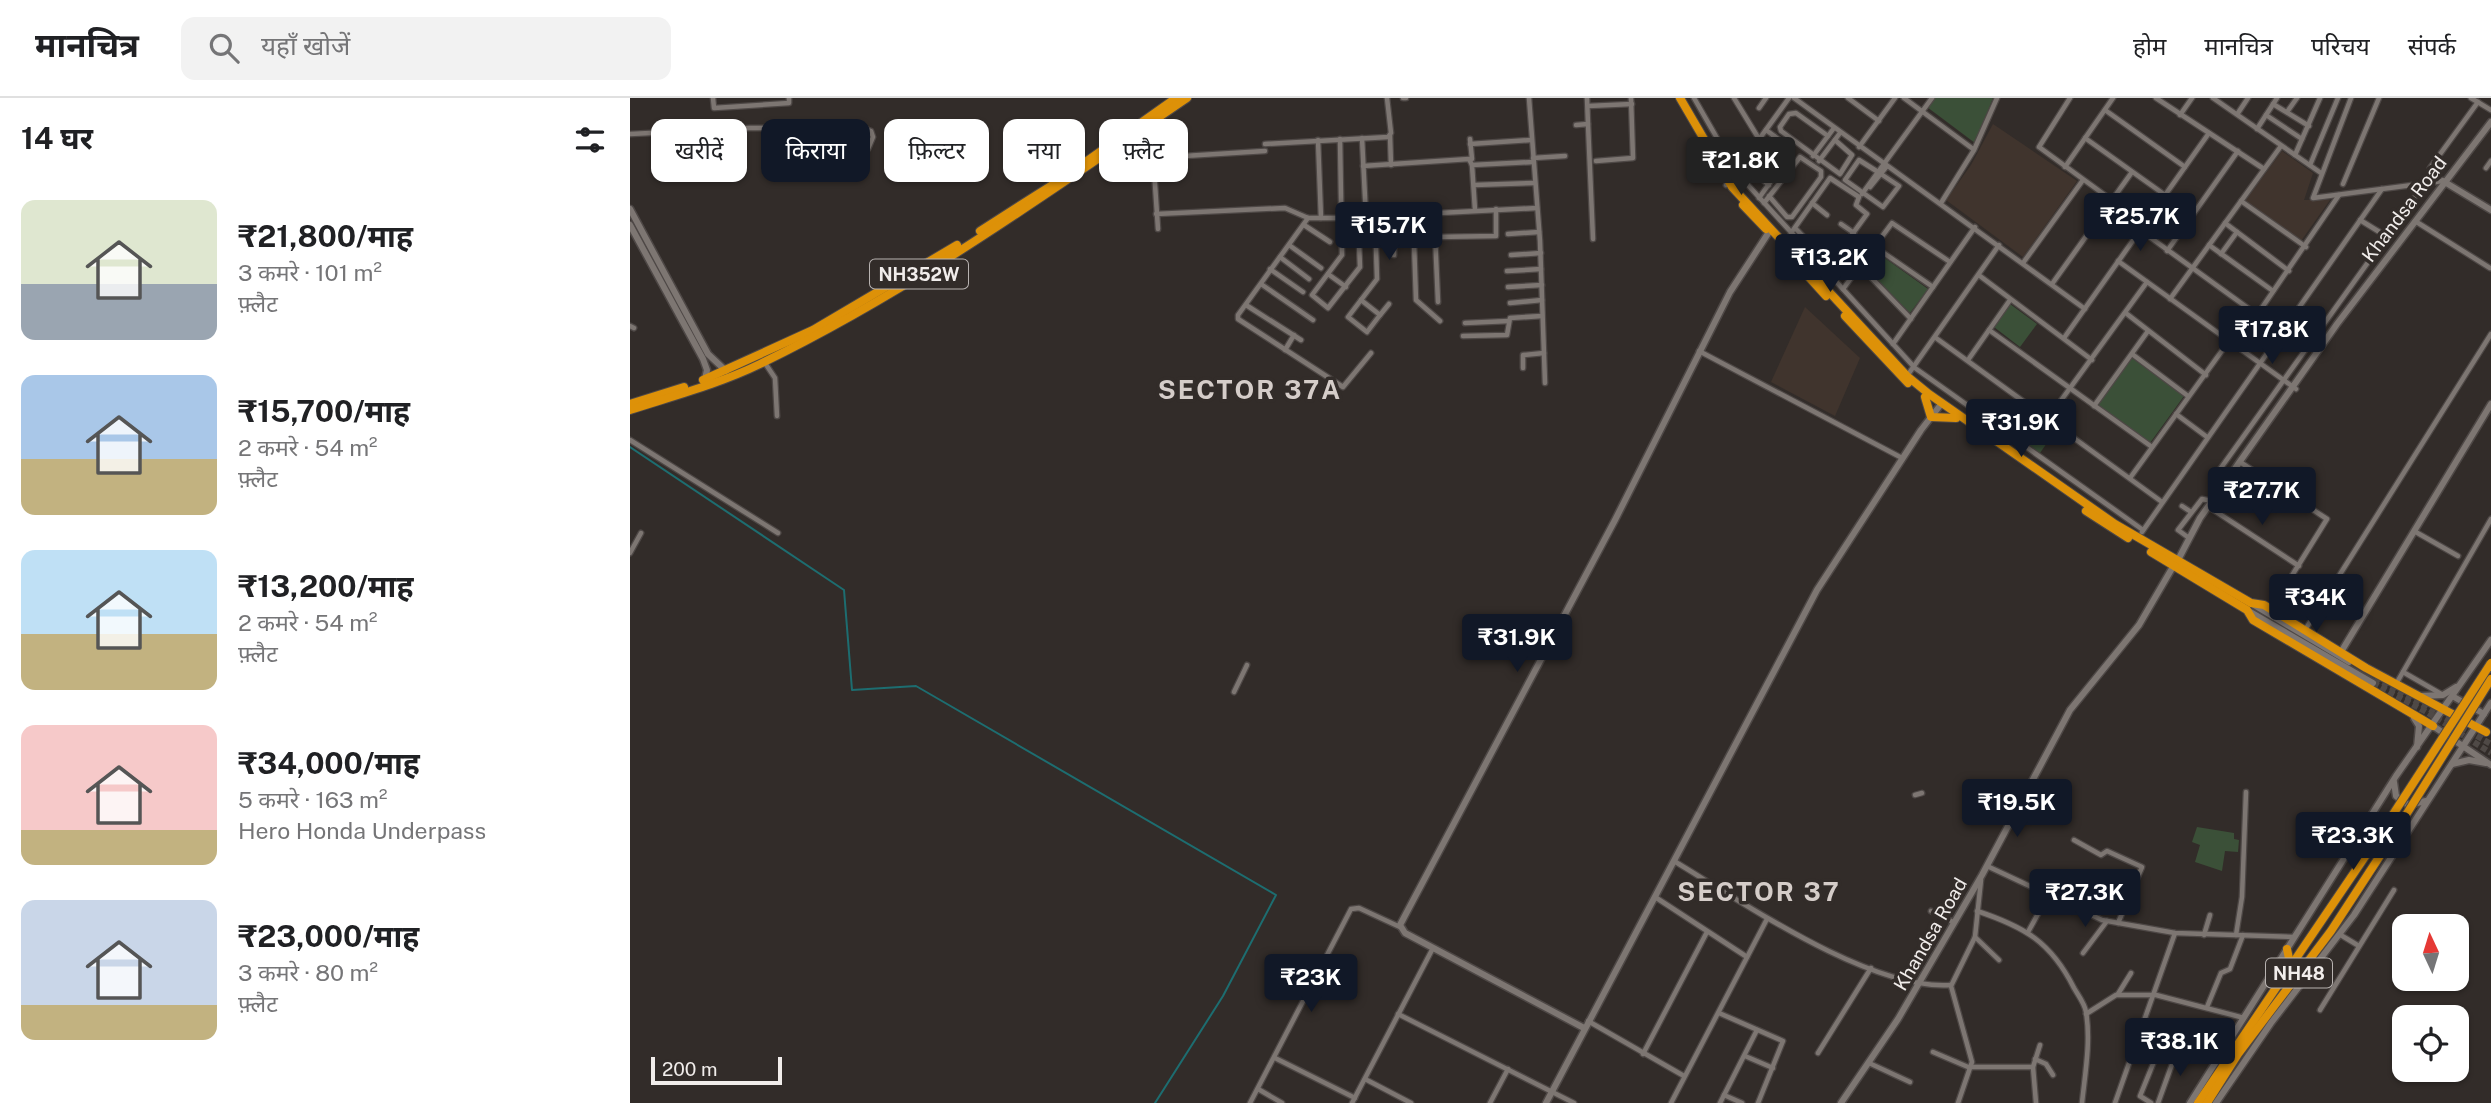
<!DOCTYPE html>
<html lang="hi">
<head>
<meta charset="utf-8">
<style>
	body { margin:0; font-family:"Public Sans","Noto Sans Devanagari",sans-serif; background:#f2f2f2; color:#202124; height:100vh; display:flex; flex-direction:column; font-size:26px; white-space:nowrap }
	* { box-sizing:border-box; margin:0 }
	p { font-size:23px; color:#757577 }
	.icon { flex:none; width:38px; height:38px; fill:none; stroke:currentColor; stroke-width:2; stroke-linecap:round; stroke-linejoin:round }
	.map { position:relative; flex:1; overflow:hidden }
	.panel { display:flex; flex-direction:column; background:#fff; width:630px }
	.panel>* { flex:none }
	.top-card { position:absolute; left:21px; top:21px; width:665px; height:63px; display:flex; gap:14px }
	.needle { width:46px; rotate:356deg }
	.fabs { position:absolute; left:1762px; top:816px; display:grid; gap:14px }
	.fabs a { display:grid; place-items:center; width:77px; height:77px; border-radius:14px; background:#fff; box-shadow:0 2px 5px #0004; font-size:35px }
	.scale { position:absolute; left:21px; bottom:18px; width:131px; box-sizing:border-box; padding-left:7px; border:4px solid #f1edeb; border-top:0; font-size:19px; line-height:24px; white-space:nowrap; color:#f1edeb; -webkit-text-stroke:5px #322c29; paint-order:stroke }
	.price { position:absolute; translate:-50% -60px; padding:0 16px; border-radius:7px; background:#111827; color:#fff; font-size:23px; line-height:46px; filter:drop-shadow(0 2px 4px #0008) }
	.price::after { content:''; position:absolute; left:50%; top:42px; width:21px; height:16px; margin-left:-10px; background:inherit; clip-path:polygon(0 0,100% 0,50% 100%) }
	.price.on { background:#222; color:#fff }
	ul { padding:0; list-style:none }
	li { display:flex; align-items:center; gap:21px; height:175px; padding:0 21px }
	li span { display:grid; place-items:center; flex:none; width:196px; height:140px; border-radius:14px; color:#555 }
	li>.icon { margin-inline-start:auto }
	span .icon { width:84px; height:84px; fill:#fffc; stroke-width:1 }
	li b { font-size:30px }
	h2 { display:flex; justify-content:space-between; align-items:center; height:84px; padding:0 21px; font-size:30px }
	.chip { padding:0 24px; border-radius:14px; background:#fff; box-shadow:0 2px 5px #0004; font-size:24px; line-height:63px }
	.chip.on { background:#111827; color:#fff }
	header { display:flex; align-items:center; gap:42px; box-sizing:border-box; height:98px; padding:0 35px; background:#fff; border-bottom:2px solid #e0e0e0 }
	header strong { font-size:33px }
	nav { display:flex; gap:38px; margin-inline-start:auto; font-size:24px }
	.search { width:490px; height:63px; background:#f2f2f2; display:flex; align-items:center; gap:18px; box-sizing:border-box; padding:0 24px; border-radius:14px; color:#757577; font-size:26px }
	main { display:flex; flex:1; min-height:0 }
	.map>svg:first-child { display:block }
	.built { fill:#40342d }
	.green { fill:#3b5038 }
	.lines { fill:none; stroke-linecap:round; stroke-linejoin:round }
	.stream { stroke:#1d6d70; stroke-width:2 }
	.secondary-tunnel { stroke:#4f4946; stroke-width:6; stroke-dasharray:6 3; stroke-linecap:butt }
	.street-casing { stroke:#4e4846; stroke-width:7 }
	.secondary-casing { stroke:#4e4846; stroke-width:9 }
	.highway-casing { stroke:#4e4846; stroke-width:10 }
	.street { stroke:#7d7672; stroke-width:4.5 }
	.secondary { stroke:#7d7672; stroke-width:6 }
	.highway { stroke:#dd9108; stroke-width:8 }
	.highway-bridge-casing { stroke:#4e4846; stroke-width:10; stroke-linecap:butt }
	.highway-bridge { stroke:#dd9108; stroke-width:8 }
	.labels { text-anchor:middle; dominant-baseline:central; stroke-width:7; stroke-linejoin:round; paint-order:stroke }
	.shield { fill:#322c29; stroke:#b8b3b1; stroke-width:2 }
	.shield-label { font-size:18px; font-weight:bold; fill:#f1edeb }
	.street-label { font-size:19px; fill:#f1edeb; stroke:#322c29 }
	.district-label { font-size:26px; font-weight:bold; letter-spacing:2px; fill:#d5cdc9; stroke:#322c29 }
</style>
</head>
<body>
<header>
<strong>मानचित्र</strong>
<div class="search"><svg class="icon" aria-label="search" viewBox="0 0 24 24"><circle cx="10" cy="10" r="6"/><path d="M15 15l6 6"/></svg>यहाँ खोजें</div>
<nav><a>होम</a><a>मानचित्र</a><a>परिचय</a><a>संपर्क</a></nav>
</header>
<main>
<section class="panel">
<h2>14 घर<svg class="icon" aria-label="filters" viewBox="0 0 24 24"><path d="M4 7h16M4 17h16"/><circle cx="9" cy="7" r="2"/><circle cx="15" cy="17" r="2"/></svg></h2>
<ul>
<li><span style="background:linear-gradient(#dfe7d0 60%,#9aa5b1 0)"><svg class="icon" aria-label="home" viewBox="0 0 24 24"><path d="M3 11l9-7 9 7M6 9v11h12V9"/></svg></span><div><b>₹21,800/माह</b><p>3 कमरे · 101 m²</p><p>फ़्लैट</p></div></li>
<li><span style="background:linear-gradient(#a9c7e8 60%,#c2b280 0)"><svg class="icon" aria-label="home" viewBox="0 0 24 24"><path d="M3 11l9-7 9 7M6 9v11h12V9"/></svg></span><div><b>₹15,700/माह</b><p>2 कमरे · 54 m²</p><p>फ़्लैट</p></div></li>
<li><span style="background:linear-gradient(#bfe0f5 60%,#c2b280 0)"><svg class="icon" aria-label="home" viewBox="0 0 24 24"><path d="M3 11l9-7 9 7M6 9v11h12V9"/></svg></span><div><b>₹13,200/माह</b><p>2 कमरे · 54 m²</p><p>फ़्लैट</p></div></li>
<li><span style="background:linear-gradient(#f6c9c9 75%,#c2b280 0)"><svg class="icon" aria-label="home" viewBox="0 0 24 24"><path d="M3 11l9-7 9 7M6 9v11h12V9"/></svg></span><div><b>₹34,000/माह</b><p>5 कमरे · 163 m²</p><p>Hero Honda Underpass</p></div></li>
<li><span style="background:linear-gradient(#c9d6e8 75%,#c2b280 0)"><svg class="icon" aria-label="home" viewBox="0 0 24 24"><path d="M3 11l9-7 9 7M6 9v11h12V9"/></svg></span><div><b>₹23,000/माह</b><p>3 कमरे · 80 m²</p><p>फ़्लैट</p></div></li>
</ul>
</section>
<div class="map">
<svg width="1861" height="1005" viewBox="0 0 1861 1005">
	<rect width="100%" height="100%" fill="#322c29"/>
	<g class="built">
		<polygon points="1363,26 1447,83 1393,159 1316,102 1341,67"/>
		<polygon points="1652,53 1683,75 1674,102 1700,102 1671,143 1615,103"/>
		<polygon points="1175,209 1230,260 1205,318 1141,284"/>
	</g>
	<g class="green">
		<polygon points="1303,0 1363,0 1345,45 1297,9"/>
		<polygon points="1245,153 1298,191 1280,215 1234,168"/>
		<polygon points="1380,206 1407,226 1390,249 1364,229"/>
		<polygon points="1502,260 1554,298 1520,345 1467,307"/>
		<polygon points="1407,315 1428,329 1410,355 1390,341"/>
		<polygon points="1567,729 1604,735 1604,741 1609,742 1608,754 1595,753 1592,773 1565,764 1570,747 1562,744"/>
	</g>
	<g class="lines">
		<polyline class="stream" points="0,349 214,492 222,592 286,588 646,797 593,898 525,1005"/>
		<g class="secondary-tunnel">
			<polyline points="1745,580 1861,646"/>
			<polyline points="1743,585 1798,615 1861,655"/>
		</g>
		<g class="street-casing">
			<g id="street">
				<polyline points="83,0 84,10 159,5 159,0"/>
				<polyline points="773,0 776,0"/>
				<polyline points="899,0 910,143 915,285"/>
				<polyline points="957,0 958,26"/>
				<polyline points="1064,0 1107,75 1285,270 1513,432"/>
				<polyline points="1104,0 1129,41"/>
				<polyline points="1164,0 1455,211"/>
				<polyline points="1218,0 1249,23"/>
				<polyline points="1274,0 1343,51"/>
				<polyline points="1440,0 1409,49 1483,103"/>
				<polyline points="1526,0 1634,71"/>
				<polyline points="1583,0 1691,75"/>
				<polyline points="1721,0 1683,100 1813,83"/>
				<polyline points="1841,0 1861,12"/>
				<polyline points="1643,6 1679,28"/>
				<polyline points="958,8 1002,6"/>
				<polyline points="1129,10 1136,0"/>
				<polyline points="1475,12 1555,69"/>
				<polyline points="1657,14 1667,0"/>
				<polyline points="1608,15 1618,0"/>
				<polyline points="1550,17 1562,0"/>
				<polyline points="1636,17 1672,41"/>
				<polyline points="521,27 528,131"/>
				<polyline points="946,27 958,26 963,141"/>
				<polyline points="1627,31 1647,0"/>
				<polyline points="0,36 120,30 233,30 241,33 243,39 238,51 233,54 196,59 140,60"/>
				<polyline points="760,37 761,67"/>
				<polyline points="1198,38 1166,15 1159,16 1150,29 1151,33 1210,76 1222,57 1205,42"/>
				<polyline points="732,40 736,119"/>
				<polyline points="1455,40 1535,97"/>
				<polyline points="710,41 712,157 682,197 698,210 730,169 728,120"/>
				<polyline points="840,41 842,61"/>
				<polyline points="688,42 691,120"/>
				<polyline points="635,46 758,39 761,35 757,0"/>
				<polyline points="840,46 901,42"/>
				<polyline points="1229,49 1265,0"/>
				<polyline points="1665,57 1690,0"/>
				<polyline points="1183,58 1204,30"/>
				<polyline points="522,60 635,53"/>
				<polyline points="903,60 935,58"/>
				<polyline points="966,63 1003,60 1001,0"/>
				<polyline points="1189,63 1210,35"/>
				<polyline points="1680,67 1708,0"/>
				<polyline points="733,68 839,61 842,67"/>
				<polyline points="1435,69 1483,0"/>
				<polyline points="1800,70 1848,4"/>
				<polyline points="1856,70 1861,63"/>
				<polyline points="1248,74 1229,62 1215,82 1253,109 1269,88 1251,76"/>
				<polyline points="1713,86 1749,0"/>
				<polyline points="844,87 904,85"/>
				<polyline points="1096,87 1159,0"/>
				<polyline points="1139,87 1121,72 1144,38"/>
				<polyline points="1240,89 1257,68"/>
				<polyline points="1232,96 1302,0"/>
				<polyline points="1129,100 1161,55 1159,49 1136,32"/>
				<polyline points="1611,103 1676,149"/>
				<polyline points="1134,105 1170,59 1191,73 1191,79 1162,119 1157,119 1139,98"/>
				<polyline points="1182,105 1197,117"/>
				<polyline points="1311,105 1344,52 1367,0"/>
				<polyline points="845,112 842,67 903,64"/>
				<polyline points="804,114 808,204"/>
				<polyline points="783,115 786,202 810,223"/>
				<polyline points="526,116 655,110 678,120 712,120 907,110"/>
				<polyline points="764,117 764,157"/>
				<polyline points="745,118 747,181 718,219 737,234 750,217"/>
				<polyline points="678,120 608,217 608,221 713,289 741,255"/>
				<polyline points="1730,122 1756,138"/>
				<polyline points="1785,123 1860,170"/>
				<polyline points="1595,125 1659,173"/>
				<polyline points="1211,126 1224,135"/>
				<polyline points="674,127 700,144"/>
				<polyline points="1510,132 1651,234"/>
				<polyline points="1161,135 1200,80 1229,99 1226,107 1237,116 1202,164 1198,164 1165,130"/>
				<polyline points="878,136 909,134"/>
				<polyline points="805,139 866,138 866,111"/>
				<polyline points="659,147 691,170"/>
				<polyline points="1579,147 1643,193"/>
				<polyline points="1245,149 1303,189"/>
				<polyline points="1537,153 1608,53"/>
				<polyline points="1591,156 1607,134"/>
				<polyline points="881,157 911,155"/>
				<polyline points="650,159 679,181"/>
				<polyline points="1488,163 1666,291"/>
				<polyline points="1393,165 1453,82"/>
				<polyline points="1230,168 1281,221"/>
				<polyline points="640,171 673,194"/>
				<polyline points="877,173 911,171"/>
				<polyline points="698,176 716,189"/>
				<polyline points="1350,178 1462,262"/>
				<polyline points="631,186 683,222"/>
				<polyline points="1422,186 1502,74"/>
				<polyline points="878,189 912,187"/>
				<polyline points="1213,191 1262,125 1320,164"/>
				<polyline points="1540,201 1651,48"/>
				<polyline points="731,202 750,217 759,206"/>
				<polyline points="880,205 912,202"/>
				<polyline points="616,207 671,242"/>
				<polyline points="1497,216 1576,277"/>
				<polyline points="1627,217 1709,97"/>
				<polyline points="835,225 879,223"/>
				<polyline points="0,228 4,230"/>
				<polyline points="1359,232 1522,349"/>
				<polyline points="833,238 877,237 880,220 912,218"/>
				<polyline points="1306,240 1532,404"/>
				<polyline points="1434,240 1579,35"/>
				<polyline points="1263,246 1345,129"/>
				<polyline points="655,252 664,237"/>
				<polyline points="1069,253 1272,360"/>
				<polyline points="1502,256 1558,298"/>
				<polyline points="1338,262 1380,202"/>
				<polyline points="135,265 145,280 147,318"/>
				<polyline points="893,270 893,257 914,255"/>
				<polyline points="1277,278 1369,147"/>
				<polyline points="1464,308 1518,233"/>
				<polyline points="1546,316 1577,339"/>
				<polyline points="1419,319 1517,184"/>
				<polyline points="0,342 148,435"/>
				<polyline points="1610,364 1697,421 1658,484"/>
				<polyline points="1500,380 1599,243"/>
				<polyline points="1597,382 1588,378 1588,374 1794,86"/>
				<polyline points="1583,384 1588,378"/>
				<polyline points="1552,408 1561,414"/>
				<polyline points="1579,409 1669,468"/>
				<polyline points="1784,433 1828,458"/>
				<polyline points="1512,434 1752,91"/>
				<polyline points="1559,440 1548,432 1572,401 1582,403"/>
				<polyline points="0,455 11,435"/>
				<polyline points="1675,532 1861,236"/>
				<polyline points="1773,574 1813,597"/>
				<polyline points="1766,586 1861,421"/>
				<polyline points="604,594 617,567"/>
				<polyline points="1285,697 1292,695"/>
				<polyline points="1444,742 1471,757 1477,753 1512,769 1488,825"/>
				<path d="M1044,763C1112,804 1241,893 1321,887"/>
				<polyline points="1357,768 1472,822 1545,835 1664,839"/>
				<polyline points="1025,799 1117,859"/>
				<polyline points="1301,813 1323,824"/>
				<path d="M1347,813C1395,829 1421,844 1444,890C1448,897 1455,906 1456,914C1461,943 1455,976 1452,1005"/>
				<polyline points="1398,834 1419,796"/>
				<polyline points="1709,836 1729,848"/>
				<polyline points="1574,837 1580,817"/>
				<polyline points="1606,837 1612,799 1616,694"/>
				<polyline points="1345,839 1369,862"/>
				<polyline points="1453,855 1477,823"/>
				<polyline points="1488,896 1501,875"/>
				<polyline points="1577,909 1591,875 1600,871 1613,837"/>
				<polyline points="1690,912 1764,792"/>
				<polyline points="1089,915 1153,943 1128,1005"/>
				<polyline points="768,916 944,1005"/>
				<polyline points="1456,916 1486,897 1526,897 1614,920"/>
				<polyline points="958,923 1054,978"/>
				<polyline points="1303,954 1338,969 1403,969"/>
				<polyline points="1188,955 1241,870"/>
				<polyline points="1013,956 1077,834"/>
				<polyline points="1115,958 1143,970"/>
				<polyline points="645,960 725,1000"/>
				<polyline points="1405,961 1416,966 1423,977"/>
				<polyline points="1239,965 1280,984"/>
				<polyline points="735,981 781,1005"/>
				<polyline points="628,991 652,1005"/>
				<polyline points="1094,997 1112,1005"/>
				<polyline points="620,1005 721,811 729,810 770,829"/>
				<polyline points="722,1005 803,850"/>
				<polyline points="860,1005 878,971"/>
				<polyline points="1041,1005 1137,821"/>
				<polyline points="1090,1005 1127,932"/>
				<polyline points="1328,1005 1342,964 1321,888 1345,839 1351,782"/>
				<polyline points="1406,1005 1403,969 1410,947"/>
				<polyline points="1485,1005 1545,835"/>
				<polyline points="1521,1005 1510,998 1538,929"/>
				<polyline points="1528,1005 1549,947"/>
			</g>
		</g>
		<g class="secondary-casing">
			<g id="secondary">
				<polyline points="1813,83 1861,112"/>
				<polyline points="0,111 78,256 96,273"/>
				<polyline points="0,127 73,261 77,272 75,281"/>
				<polyline points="1548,462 1570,420 1707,226 1861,24"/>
				<polyline points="1624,507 1719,564"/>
				<polyline points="1617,512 1743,585"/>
				<polyline points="1711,554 1861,306"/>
				<polyline points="1791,598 1813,597 1826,589"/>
				<polyline points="1824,599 1854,616"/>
				<polyline points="1784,620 1789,628 1787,649"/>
				<polyline points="1803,628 1861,667"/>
				<polyline points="1822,666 1839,662 1856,665"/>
				<polyline points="1764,684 1766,698 1778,707 1796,703"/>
				<polyline points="954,930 775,835 770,827 985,422 1100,194 1139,134"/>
				<polyline points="916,1005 1187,492 1291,332 1312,305"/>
				<polyline points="1211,1005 1268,921 1352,777 1440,612 1509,527 1544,467"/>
				<polyline points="1560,1005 1766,678 1861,542"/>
				<polyline points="1586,1005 1641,925 1724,817 1861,605"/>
			</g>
		</g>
		<g class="highway-casing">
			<g id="highway">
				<polyline points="1050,0 1102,89 1277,278 1299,296 1485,426 1621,505 1634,507 1736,570 1856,634"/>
				<polyline points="1113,107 1136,131"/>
				<polyline points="350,133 430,82 546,0"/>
				<polyline points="1177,177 1196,198"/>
				<polyline points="1215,218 1278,285"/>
				<polyline points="73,282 183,232 327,147"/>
				<polyline points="1295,299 1301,319 1326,320"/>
				<polyline points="0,306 54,289"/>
				<path d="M0,312C43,298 89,286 130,266C281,193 419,94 557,0"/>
				<polyline points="1456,413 1498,440"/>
				<polyline points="1521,454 1617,512 1623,522 1803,628"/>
				<polyline points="1657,851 1661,870"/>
				<polyline points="1568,1005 1749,738"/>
				<polyline points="1577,1005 1608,956 1701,833 1759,744"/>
			</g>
		</g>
		<use href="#street" class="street"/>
		<use href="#secondary" class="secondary"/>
		<use href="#highway" class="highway"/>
		<g class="highway-bridge-casing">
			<g id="highway-bridge">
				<polyline points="1749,738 1861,565"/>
				<polyline points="1759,744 1861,581"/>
			</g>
		</g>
		<use href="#highway-bridge" class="highway-bridge"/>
	</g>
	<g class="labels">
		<g class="shield">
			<rect x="240" y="161.5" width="98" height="29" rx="5"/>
			<rect x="1636" y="860.5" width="66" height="29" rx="5"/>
		</g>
		<g class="shield-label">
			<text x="289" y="176">NH352W</text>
			<text x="1669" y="875">NH48</text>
		</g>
		<g class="street-label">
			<text transform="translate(1774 111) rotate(-53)">Khandsa Road</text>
			<text transform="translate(1300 836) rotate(-60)">Khandsa Road</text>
		</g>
		<g class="district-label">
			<text x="620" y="291">SECTOR 37A</text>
			<text x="1129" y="793">SECTOR 37</text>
		</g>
	</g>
</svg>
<div class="fabs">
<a><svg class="needle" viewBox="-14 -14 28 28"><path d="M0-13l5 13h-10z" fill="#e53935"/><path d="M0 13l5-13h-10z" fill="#757577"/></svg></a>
<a><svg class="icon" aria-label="locate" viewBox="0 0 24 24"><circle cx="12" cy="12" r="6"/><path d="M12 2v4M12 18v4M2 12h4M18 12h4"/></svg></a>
</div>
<div class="scale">200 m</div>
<b class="price on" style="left:1111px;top:99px">₹21.8K</b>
<b class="price" style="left:1510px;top:155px">₹25.7K</b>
<b class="price" style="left:759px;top:164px">₹15.7K</b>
<b class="price" style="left:1200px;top:196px">₹13.2K</b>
<b class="price" style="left:1642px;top:268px">₹17.8K</b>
<b class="price" style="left:1391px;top:361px">₹31.9K</b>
<b class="price" style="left:1632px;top:429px">₹27.7K</b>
<b class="price" style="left:1686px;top:536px">₹34K</b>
<b class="price" style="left:887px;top:576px">₹31.9K</b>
<b class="price" style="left:1387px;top:741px">₹19.5K</b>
<b class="price" style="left:1723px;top:774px">₹23.3K</b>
<b class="price" style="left:1455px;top:831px">₹27.3K</b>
<b class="price" style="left:681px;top:916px">₹23K</b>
<b class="price" style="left:1550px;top:980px">₹38.1K</b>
<div class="top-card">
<a class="chip">खरीदें</a>
<a class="chip on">किराया</a>
<a class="chip">फ़िल्टर</a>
<a class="chip">नया</a>
<a class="chip">फ़्लैट</a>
</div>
</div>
</main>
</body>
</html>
